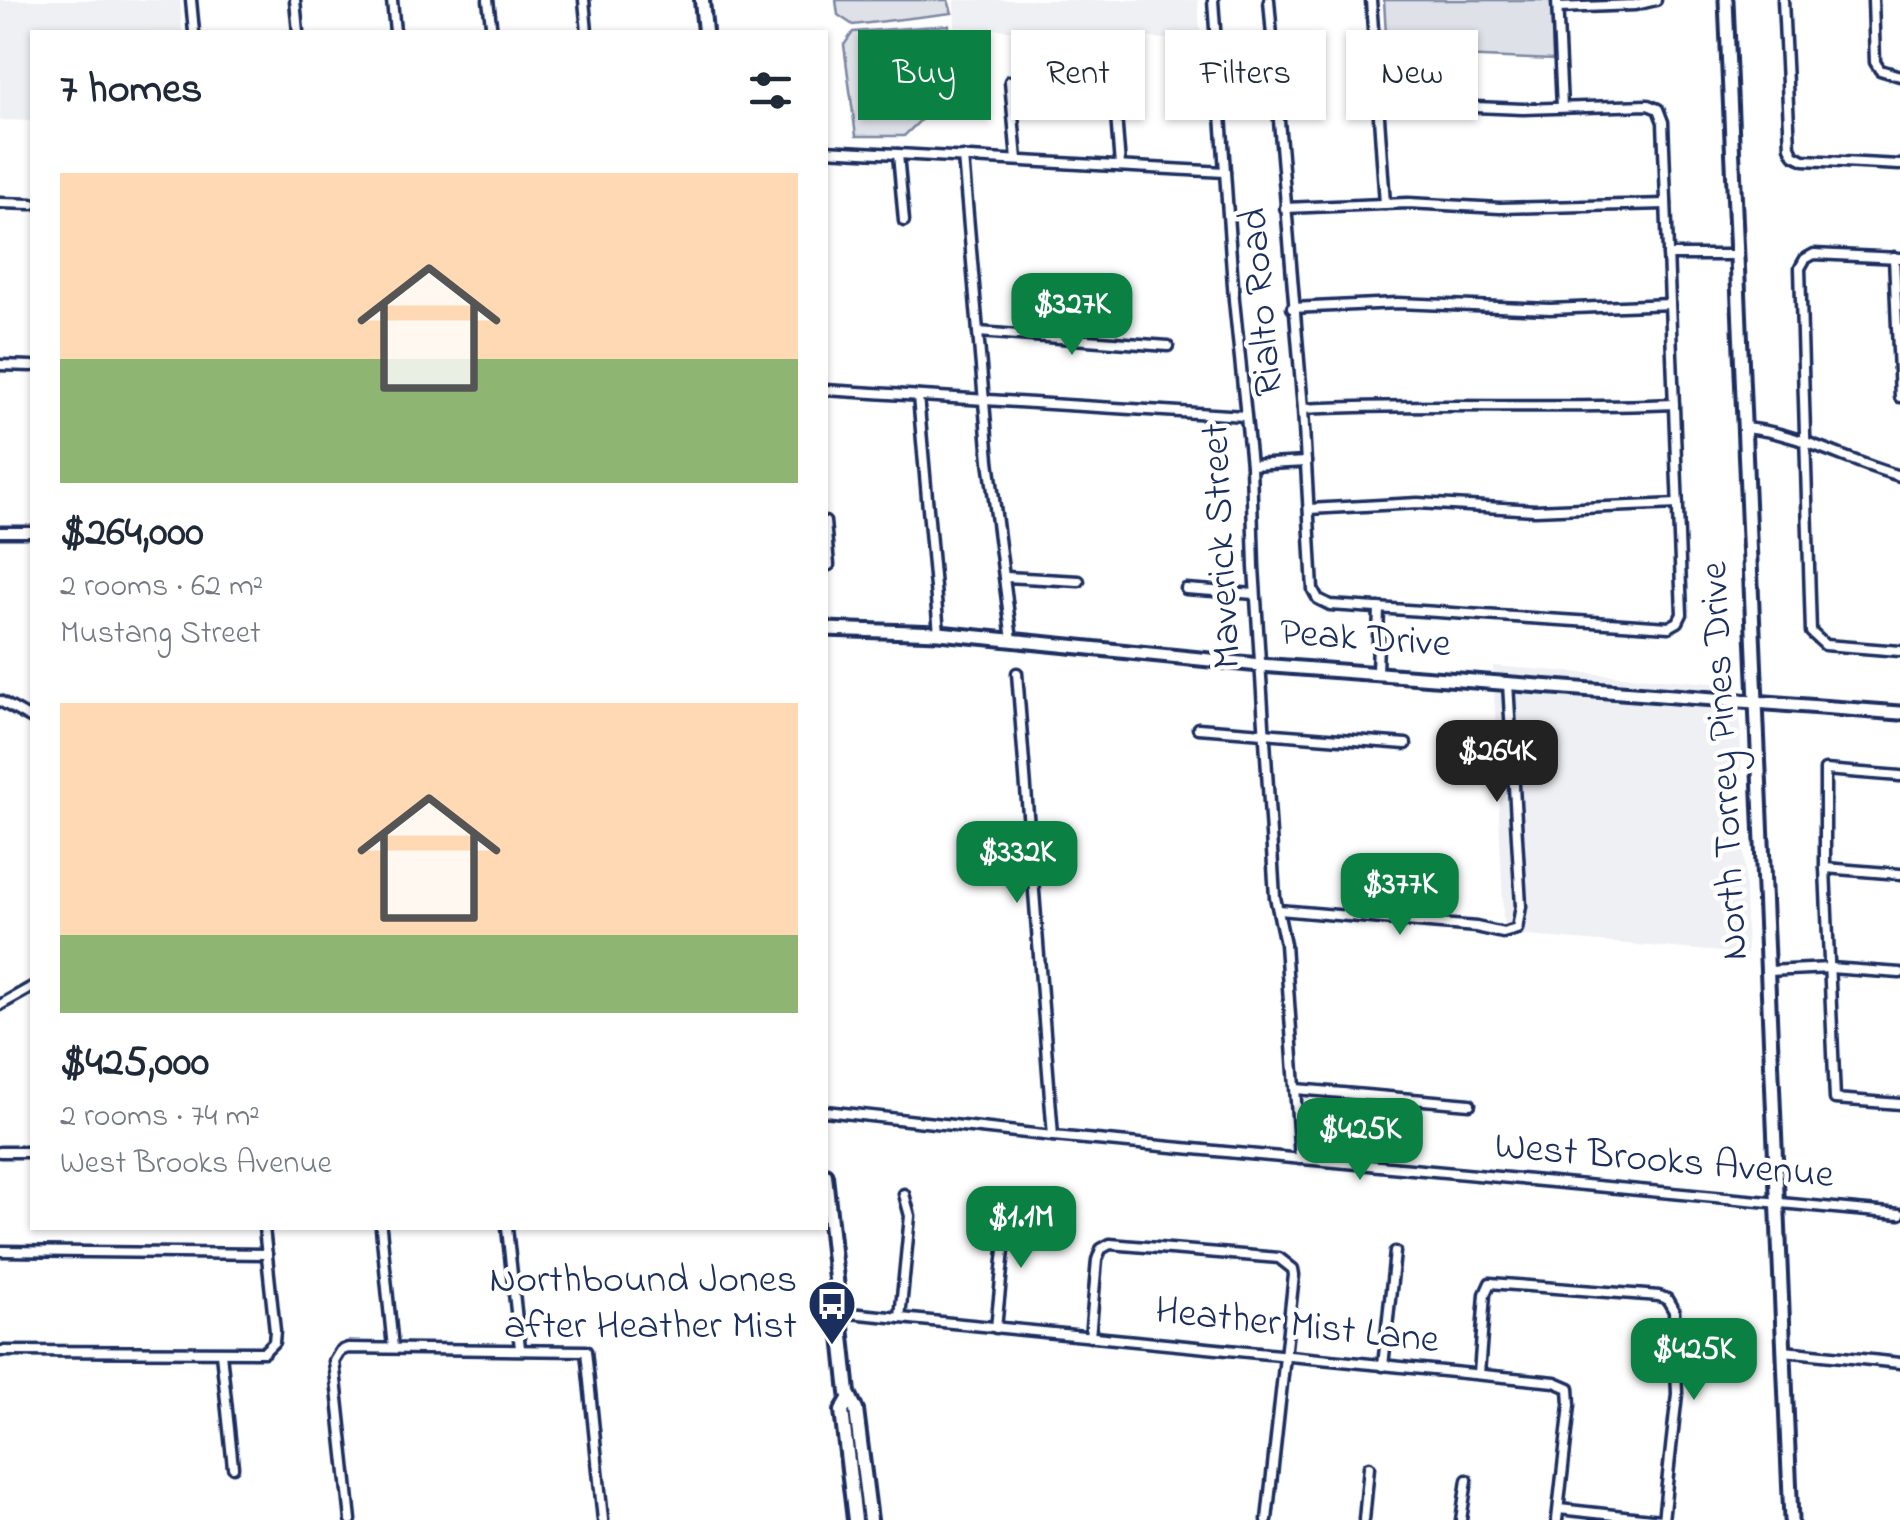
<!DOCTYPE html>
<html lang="en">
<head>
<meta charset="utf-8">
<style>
	body { margin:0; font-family:"Indie Flower",sans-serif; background:#f6f6f7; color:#1f2937; height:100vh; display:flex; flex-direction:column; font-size:38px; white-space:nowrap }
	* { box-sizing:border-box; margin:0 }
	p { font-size:32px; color:#747a83 }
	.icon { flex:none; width:55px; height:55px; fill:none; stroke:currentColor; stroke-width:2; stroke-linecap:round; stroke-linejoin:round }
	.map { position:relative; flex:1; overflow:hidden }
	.details { position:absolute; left:30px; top:30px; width:798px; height:1200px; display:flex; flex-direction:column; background:#fff; border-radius:0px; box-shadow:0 2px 8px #0004 }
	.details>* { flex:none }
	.top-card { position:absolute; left:858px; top:30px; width:892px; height:90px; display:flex; gap:20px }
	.price { position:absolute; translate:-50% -85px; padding:0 22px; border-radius:20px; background:#0b8043; color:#fff; font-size:32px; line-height:65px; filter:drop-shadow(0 2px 5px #0008) }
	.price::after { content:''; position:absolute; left:50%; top:60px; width:30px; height:22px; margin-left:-15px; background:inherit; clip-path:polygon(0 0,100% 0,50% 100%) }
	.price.active { background:#222; color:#fff }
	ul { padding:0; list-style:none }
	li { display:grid; align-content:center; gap:20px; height:530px; padding:0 30px }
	li span { display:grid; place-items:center; height:310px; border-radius:0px; color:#555 }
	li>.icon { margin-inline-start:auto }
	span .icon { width:180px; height:180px; fill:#fffc; stroke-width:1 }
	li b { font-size:42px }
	h2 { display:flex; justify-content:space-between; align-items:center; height:120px; padding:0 30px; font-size:42px }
	.pill { padding:0 35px; border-radius:0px; background:#fff; box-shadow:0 2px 8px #0004; font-size:35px; line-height:90px }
	.pill.active { background:#0b8043; color:#fff }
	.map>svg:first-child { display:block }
	.built { fill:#eff0f4 }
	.green { fill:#dee1e7; stroke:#7c88a2; stroke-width:2.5 }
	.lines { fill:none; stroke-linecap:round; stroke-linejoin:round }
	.street-casing { stroke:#1b2f5e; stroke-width:15 }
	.secondary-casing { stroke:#1b2f5e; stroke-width:19 }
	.primary-casing { stroke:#1b2f5e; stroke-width:20 }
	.street { stroke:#fff; stroke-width:8 }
	.secondary { stroke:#fff; stroke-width:11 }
	.primary { stroke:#fff; stroke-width:12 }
	.labels { text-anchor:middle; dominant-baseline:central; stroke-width:9; stroke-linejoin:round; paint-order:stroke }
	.street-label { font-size:40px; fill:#1b2f5e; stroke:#fff }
	.poi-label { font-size:40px; fill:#1b2f5e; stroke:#fff; text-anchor:end }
</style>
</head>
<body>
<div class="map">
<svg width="1900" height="1520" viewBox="0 0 1900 1520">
	<rect width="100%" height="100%" fill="#fff"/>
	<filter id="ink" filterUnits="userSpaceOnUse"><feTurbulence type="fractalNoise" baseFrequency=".01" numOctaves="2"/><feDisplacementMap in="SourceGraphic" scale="20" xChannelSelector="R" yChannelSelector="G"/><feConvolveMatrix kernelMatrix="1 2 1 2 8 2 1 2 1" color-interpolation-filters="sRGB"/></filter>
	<g filter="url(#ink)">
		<g class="built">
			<polygon points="0,0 180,0 182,32 32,32 32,121 0,120"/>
			<polygon points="954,0 1198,0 1201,41 955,27"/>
			<polygon points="1493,666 1739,685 1747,954 1504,934"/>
		</g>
		<g class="green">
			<polygon points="836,0 948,0 952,13 853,25 838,15"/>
			<polygon points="1384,0 1551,0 1553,60 1387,53"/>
			<polygon points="949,25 947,95 904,136 856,136 844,45 853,32"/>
		</g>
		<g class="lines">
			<g class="street-casing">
				<g id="street">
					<polyline points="191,0 194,32"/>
					<polyline points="295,0 298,32"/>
					<polyline points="392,0 395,32"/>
					<polyline points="488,0 492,32"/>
					<polyline points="584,0 587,32"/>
					<polyline points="1213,0 1234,300 1251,465 1254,567 1275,897 1285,944 1300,1159"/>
					<polyline points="1269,0 1303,409 1313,590 1318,599 1330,605 1669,627 1678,622 1682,614 1663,122 1658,109 1648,105 1523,109 1378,103"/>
					<polyline points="1371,0 1385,204"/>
					<polyline points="1557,0 1562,107"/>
					<polyline points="1783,0 1790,147 1794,155 1804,160 1900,165"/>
					<polyline points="1873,0 1875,62 1880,70 1900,76"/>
					<polyline points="1558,8 1635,5 1656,0"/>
					<polyline points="1010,81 1017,160"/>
					<polyline points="1114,89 1120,166"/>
					<polyline points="825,150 1225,172"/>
					<polyline points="898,154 904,221"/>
					<polyline points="963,157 989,460 1012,640"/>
					<polyline points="0,203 32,204"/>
					<polyline points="1285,208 1408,203 1500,208 1666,204"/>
					<polyline points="1668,255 1737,255"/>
					<polyline points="1894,257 1900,397"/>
					<polyline points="1900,258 1814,254 1805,259 1800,268 1811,632 1825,645 1900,651"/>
					<polyline points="1292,308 1397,303 1550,309 1670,304"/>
					<polyline points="978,332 1168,346"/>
					<polyline points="0,365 32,366"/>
					<polyline points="825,390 1245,416"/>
					<polyline points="918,396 939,633"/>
					<path d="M1303,409C1427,402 1550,410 1674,404"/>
					<path d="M1744,428C1798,432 1848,462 1900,476"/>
					<polyline points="1251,465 1306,462"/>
					<polyline points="1309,509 1418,503 1535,510 1678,504"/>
					<polyline points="825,522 829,565"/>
					<polyline points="0,532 32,532"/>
					<polyline points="1006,577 1079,581"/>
					<polyline points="1186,589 1255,594"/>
					<polyline points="1017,673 1053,1136"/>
					<polyline points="1377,673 1379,608"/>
					<polyline points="0,701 32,719"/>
					<polyline points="1198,728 1406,744"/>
					<polyline points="1900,776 1825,770 1825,868 1835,1099 1900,1104"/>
					<polyline points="1825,868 1900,874"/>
					<polyline points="1279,910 1476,927 1503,933 1517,929 1521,906 1508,683"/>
					<polyline points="1768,971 1830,968 1900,973"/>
					<polyline points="0,1005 32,987"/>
					<polyline points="1296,1089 1470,1104"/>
					<polyline points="825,1111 1053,1136 1900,1214"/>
					<polyline points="0,1152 32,1152"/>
					<polyline points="381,1228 393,1348"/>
					<polyline points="507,1228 520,1348"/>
					<polyline points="0,1251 267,1254"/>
					<polyline points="839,1312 1555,1382 1569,1388 1570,1405 1557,1520"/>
					<polyline points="900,1318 910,1216 904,1194"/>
					<polyline points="996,1328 1008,1211"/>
					<polyline points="1090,1337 1097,1260 1101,1249 1110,1244 1279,1258 1293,1269 1294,1275 1267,1520"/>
					<polyline points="0,1351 264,1352 274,1342 275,1331 264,1228"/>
					<polyline points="1784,1351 1900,1363"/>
					<polyline points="221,1353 233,1467"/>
					<polyline points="1383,1366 1395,1252"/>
					<polyline points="1479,1374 1485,1294 1490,1283 1659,1296 1667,1299 1674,1311 1677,1394 1663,1520"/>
					<polyline points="1559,1509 1660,1520"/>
					<polyline points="351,1520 334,1361 340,1351 348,1348 586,1351 603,1520"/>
					<polyline points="1364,1520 1369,1467"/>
					<polyline points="1461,1520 1467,1480"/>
				</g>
			</g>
			<g class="secondary-casing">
				<g id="secondary">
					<polyline points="1726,0 1791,1520"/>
					<polyline points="825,629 939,633 1260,665 1900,713"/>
				</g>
			</g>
			<g class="primary-casing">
				<g id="primary">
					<polyline points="702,0 705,32"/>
					<polyline points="825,1175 848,1393 856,1410 870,1520"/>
					<polyline points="849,1399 842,1411 855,1520"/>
				</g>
			</g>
			<use href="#street" class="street"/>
			<use href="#secondary" class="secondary"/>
			<use href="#primary" class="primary"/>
		</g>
	</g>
	<defs>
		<g id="bus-pin" transform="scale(2.5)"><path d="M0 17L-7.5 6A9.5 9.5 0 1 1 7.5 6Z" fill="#1b2f5e" stroke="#fff"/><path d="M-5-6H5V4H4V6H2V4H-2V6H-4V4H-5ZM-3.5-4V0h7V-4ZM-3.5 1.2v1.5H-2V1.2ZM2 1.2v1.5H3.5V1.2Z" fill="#fff"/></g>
	</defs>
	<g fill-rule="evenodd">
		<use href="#bus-pin" x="832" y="1304"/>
	</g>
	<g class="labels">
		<g class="street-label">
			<text transform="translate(1263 302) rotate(-95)">Rialto Road</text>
			<text transform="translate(1223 546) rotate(-93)">Maverick Street</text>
			<text transform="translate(1365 640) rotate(4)">Peak Drive</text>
			<text transform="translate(1726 761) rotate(-93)">North Torrey Pines Drive</text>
			<text transform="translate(1664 1162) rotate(5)">West Brooks Avenue</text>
			<text transform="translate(1297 1327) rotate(6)">Heather Mist Lane</text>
		</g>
		<g class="poi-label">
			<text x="797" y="1281">Northbound Jones<tspan x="797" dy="46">after Heather Mist</tspan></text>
		</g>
	</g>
</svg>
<b class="price" style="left:1072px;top:358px">$327K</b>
<b class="price active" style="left:1497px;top:805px">$264K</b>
<b class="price" style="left:1017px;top:906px">$332K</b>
<b class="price" style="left:1400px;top:938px">$377K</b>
<b class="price" style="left:1360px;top:1183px">$425K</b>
<b class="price" style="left:1021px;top:1271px">$1.1M</b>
<b class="price" style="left:1694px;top:1403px">$425K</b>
<div class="top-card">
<a class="pill active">Buy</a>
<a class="pill">Rent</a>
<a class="pill">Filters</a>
<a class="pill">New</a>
</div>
<section class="details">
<h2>7 homes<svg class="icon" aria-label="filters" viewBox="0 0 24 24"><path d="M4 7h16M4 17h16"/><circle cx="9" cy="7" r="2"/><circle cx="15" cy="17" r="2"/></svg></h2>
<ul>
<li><span style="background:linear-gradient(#ffd9b3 60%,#8fb573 0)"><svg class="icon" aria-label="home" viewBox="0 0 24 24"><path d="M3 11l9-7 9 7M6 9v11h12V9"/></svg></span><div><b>$264,000</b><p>2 rooms · 62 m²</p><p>Mustang Street</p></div></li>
<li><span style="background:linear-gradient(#ffd9b3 75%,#8fb573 0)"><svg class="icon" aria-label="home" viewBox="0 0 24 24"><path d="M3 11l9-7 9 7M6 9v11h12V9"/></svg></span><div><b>$425,000</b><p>2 rooms · 74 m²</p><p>West Brooks Avenue</p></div></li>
</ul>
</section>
</div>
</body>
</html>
